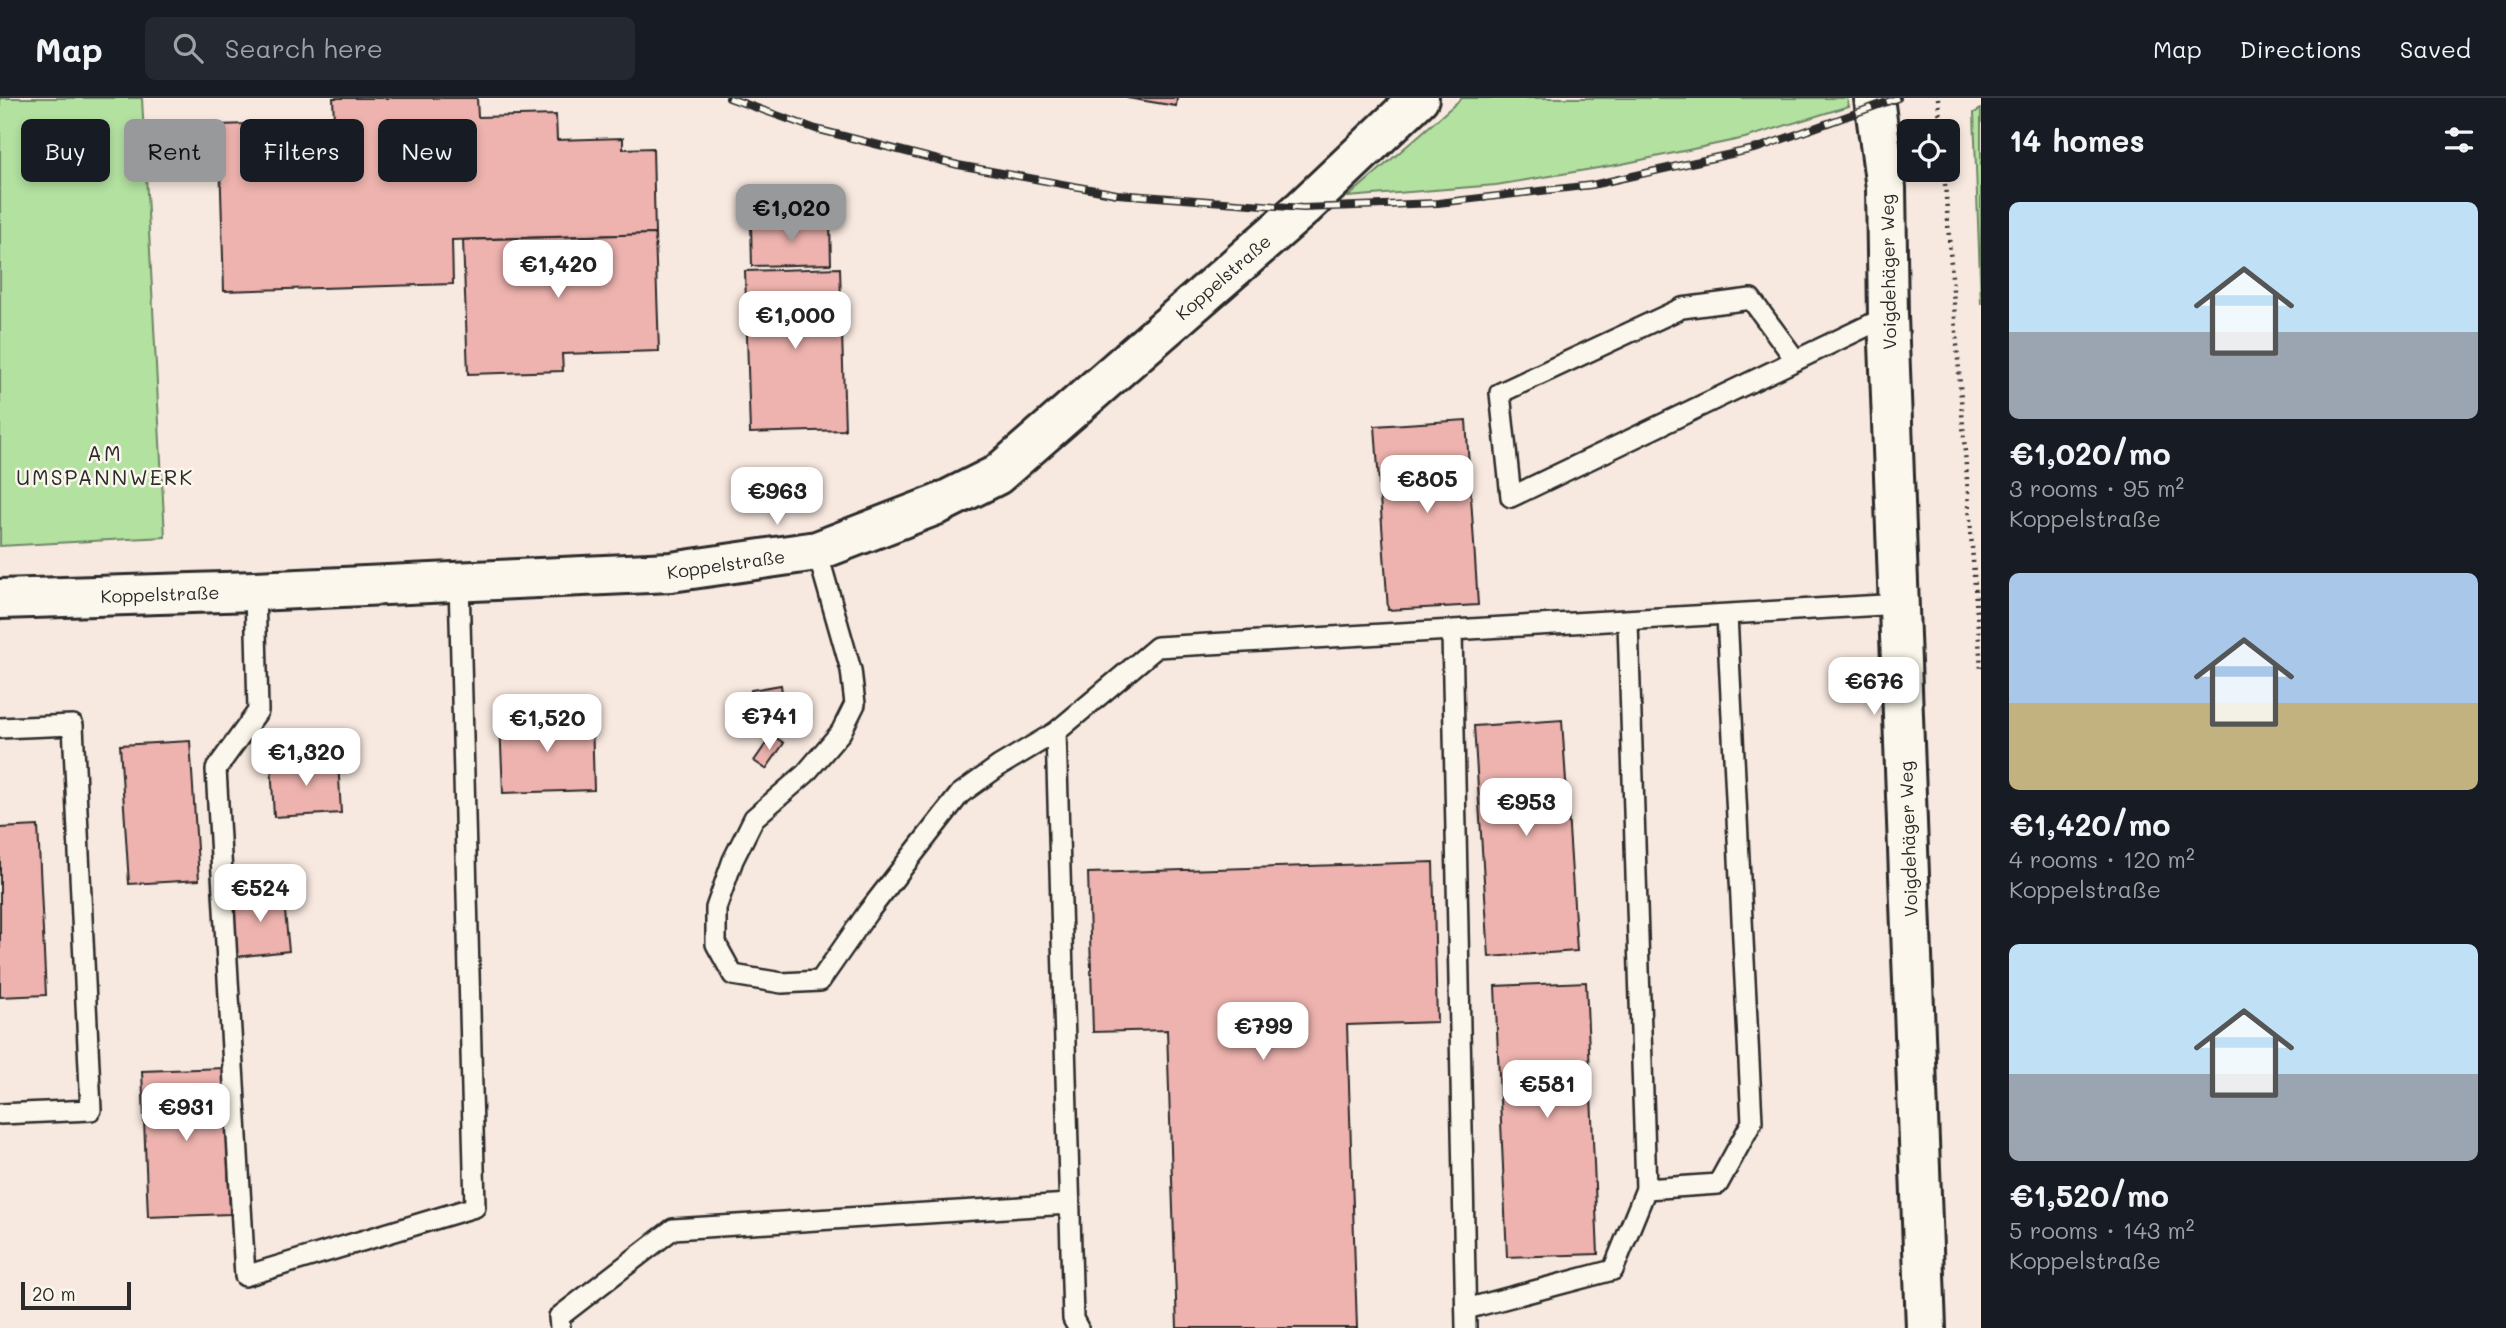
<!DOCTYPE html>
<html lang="en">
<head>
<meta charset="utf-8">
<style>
	body { margin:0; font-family:Mali,sans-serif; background:#242831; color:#f1f3f6; height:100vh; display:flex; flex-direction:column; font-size:26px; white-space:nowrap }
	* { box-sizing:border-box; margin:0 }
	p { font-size:23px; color:#9ea1a6 }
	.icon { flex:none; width:38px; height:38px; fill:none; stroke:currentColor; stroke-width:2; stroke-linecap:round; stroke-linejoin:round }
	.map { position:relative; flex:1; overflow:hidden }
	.sheet { display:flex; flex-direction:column; background:#171b24; width:525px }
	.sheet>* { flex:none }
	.hud { position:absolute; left:21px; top:21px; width:665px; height:63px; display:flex; gap:14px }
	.controls { position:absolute; left:1897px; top:21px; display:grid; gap:14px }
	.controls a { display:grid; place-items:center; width:63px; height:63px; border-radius:10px; background:#171b24; box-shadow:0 4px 10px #0003; font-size:35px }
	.scale { position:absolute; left:21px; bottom:18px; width:110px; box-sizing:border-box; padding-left:7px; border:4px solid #2b2b2b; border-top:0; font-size:19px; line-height:24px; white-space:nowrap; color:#2b2b2b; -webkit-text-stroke:5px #fbf7ec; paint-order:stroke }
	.price { position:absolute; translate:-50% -60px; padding:0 16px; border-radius:14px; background:#fff; color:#222; font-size:23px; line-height:46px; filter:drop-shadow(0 2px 4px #0008) }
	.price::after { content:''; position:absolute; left:50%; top:42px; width:21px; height:16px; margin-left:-10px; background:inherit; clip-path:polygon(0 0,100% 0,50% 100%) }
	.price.active { background:#98999b; color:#111 }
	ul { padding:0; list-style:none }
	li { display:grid; align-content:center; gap:14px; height:371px; padding:0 28px }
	li span { display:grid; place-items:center; height:217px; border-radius:10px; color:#555 }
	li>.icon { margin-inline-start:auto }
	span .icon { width:126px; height:126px; fill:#fffc; stroke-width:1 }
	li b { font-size:30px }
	h2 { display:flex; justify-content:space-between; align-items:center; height:84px; padding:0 28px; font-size:30px }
	.pill { padding:0 24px; border-radius:10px; background:#171b24; box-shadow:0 4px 10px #0003; font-size:24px; line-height:63px }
	.pill.active { background:#98999b; color:#111 }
	header { display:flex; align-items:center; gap:42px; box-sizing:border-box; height:98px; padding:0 35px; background:#171b24; border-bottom:2px solid #363941 }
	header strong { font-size:33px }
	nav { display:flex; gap:38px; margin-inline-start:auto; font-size:24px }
	.search { width:490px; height:63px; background:#242831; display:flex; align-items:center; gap:18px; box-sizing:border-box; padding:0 24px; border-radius:10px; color:#9ea1a6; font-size:26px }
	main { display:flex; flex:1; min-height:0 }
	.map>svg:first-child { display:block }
	.green { fill:#b2e1a0; stroke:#6e8666; stroke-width:2 }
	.building { fill:#eeb3ae; stroke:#2b2b2b; stroke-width:2 }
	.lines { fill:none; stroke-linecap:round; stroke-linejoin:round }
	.service-casing { stroke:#2b2b2b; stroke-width:24 }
	.minor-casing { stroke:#2b2b2b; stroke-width:44 }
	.tertiary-casing { stroke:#2b2b2b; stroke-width:44 }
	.path { stroke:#2b2b2b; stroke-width:4.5; stroke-dasharray:2 5; stroke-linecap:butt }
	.service { stroke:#fbf7ec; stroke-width:19 }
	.minor { stroke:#fbf7ec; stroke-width:38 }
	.tertiary { stroke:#fbf7ec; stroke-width:38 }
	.rail-casing { stroke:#2b2b2b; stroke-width:8 }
	.rail { stroke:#fbf7ec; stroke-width:5; stroke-dasharray:16; stroke-linecap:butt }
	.labels { text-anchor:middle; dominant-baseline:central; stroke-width:5; stroke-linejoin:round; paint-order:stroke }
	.street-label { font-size:18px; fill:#2b2b2b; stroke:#fbf7ec }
	.quarter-label { font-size:21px; letter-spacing:2px; fill:#2b2b2b; stroke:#fbf7ec }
</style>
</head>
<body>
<header>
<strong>Map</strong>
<div class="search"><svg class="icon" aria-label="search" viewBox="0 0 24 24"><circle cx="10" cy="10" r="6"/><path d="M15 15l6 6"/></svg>Search here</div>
<nav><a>Map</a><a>Directions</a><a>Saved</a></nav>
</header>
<main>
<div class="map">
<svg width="1981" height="1230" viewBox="0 0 1981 1230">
	<rect width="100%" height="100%" fill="#f8e9e0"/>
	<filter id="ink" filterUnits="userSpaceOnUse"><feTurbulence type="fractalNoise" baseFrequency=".0143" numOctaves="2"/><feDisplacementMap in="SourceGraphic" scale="14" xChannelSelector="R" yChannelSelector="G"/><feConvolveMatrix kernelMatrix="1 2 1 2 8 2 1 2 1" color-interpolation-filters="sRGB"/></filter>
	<g filter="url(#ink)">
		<g class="green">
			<polygon points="0,0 142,0 165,439 0,448"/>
			<polygon points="1462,0 1847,0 1849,8 1745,40 1622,66 1496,87 1348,99"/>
			<polygon points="1981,11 1981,206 1974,15"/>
		</g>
		<g class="building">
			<polygon points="333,0 477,0 478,19 556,17 557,42 623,40 623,51 653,50 655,136 452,142 453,186 224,193 219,27 334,23"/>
			<polygon points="1127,0 1177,0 1176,8"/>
			<polygon points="830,124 831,166 752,168 751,127"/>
			<polygon points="655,136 659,253 562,256 563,273 468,276 463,142"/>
			<polygon points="840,170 845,332 750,335 745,173"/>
			<polygon points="1466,322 1478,507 1388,512 1375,328"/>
			<polygon points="781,587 783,602 753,606 751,592"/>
			<polygon points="525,612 548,612 549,622 592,620 594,692 503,695 500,624 525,623"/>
			<polygon points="1562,622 1577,853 1489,859 1474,628"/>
			<polygon points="772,637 784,645 766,671 754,663"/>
			<polygon points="190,643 199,782 129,786 120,647"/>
			<polygon points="338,662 341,715 274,719 271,666"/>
			<polygon points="38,728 46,897 0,899 0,730"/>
			<polygon points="1433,764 1437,924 1347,927 1357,1230 1177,1230 1167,932 1093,934 1088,775"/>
			<polygon points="283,794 289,853 236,859 230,800"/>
			<polygon points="1586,884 1598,1156 1507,1159 1495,888"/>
			<polygon points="224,970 230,1116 148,1119 142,973"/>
		</g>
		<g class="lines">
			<g class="service-casing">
				<g id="service">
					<polyline points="1795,261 1751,201 1682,210 1500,295 1511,399 1888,218"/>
					<polyline points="817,453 851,572 855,606 841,634 805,676 754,720 733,762 716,810 716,846 733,877 782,885 820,883 868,814 960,696 999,668 1056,634"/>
					<polyline points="255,493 258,613 216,671 245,1178 475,1109 459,483"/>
					<polyline points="1628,524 1646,1091"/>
					<polyline points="1452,534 1466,1230"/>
					<polyline points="0,630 73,627 91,1012 0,1016"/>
					<polyline points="1466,1211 1613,1172 1646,1091 1718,1086 1752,1024 1727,517"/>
					<polyline points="560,1230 559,1219 673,1131 1069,1106"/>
					<polyline points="1078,1230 1073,1221 1056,634 1157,549 1900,506"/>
				</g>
			</g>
			<g class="minor-casing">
				<polyline id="minor" points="1874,0 1886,90 1888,218 1926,1230"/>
			</g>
			<g class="tertiary-casing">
				<polyline id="tertiary" points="0,501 255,493 671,474 817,453 939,406 997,377 1303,110 1419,0"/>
			</g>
			<g class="path">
				<polyline points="1938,0 1941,33"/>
				<polyline points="1944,72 1981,570"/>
			</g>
			<use href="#service" class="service"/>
			<use href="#minor" class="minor"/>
			<use href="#tertiary" class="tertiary"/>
			<g class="rail-casing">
				<polyline id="rail" points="729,0 816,31 958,67 1117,96 1303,110 1438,105 1592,87 1758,50 1898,0"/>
			</g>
			<use href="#rail" class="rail"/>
		</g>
	</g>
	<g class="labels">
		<g class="street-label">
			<text transform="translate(1888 174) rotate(-91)">Voigdehäger Weg</text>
			<text transform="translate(1223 179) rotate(-41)">Koppelstraße</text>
			<text transform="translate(726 466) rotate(-8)">Koppelstraße</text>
			<text transform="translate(160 496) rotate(-2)">Koppelstraße</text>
			<text transform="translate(1908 741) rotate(-92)">Voigdehäger Weg</text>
		</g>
		<g class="quarter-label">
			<text x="105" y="354">AM<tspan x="105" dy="24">UMSPANNWERK</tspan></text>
		</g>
	</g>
</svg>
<div class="controls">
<a><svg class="icon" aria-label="locate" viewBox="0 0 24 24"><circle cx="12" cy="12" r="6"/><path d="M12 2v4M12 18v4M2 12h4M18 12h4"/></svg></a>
</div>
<div class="scale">20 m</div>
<b class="price active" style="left:791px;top:146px">€1,020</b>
<b class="price" style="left:558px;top:202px">€1,420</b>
<b class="price" style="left:795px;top:253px">€1,000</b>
<b class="price" style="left:1427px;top:417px">€805</b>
<b class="price" style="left:777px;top:429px">€963</b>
<b class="price" style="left:1874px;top:619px">€676</b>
<b class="price" style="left:769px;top:654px">€741</b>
<b class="price" style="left:547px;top:656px">€1,520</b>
<b class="price" style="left:306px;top:690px">€1,320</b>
<b class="price" style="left:1526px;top:740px">€953</b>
<b class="price" style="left:260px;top:826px">€524</b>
<b class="price" style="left:1263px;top:964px">€799</b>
<b class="price" style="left:1547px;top:1022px">€581</b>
<b class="price" style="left:186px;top:1045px">€931</b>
<div class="hud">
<a class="pill">Buy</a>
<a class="pill active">Rent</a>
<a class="pill">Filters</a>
<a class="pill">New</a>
</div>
</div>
<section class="sheet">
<h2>14 homes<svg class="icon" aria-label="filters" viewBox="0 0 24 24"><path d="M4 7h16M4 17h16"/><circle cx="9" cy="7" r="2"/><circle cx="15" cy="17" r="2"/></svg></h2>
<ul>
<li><span style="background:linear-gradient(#bfe0f5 60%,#9aa5b1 0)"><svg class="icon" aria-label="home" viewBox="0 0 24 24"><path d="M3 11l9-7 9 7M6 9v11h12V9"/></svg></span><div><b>€1,020/mo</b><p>3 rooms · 95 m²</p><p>Koppelstraße</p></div></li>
<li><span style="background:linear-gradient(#a9c7e8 60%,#c2b280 0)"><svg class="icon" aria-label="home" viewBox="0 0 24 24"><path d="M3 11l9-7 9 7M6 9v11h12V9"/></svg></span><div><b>€1,420/mo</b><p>4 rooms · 120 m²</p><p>Koppelstraße</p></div></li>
<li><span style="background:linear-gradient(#bfe0f5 60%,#9aa5b1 0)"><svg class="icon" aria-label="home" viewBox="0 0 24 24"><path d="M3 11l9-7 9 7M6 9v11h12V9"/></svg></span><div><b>€1,520/mo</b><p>5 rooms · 143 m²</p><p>Koppelstraße</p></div></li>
</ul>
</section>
</main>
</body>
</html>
